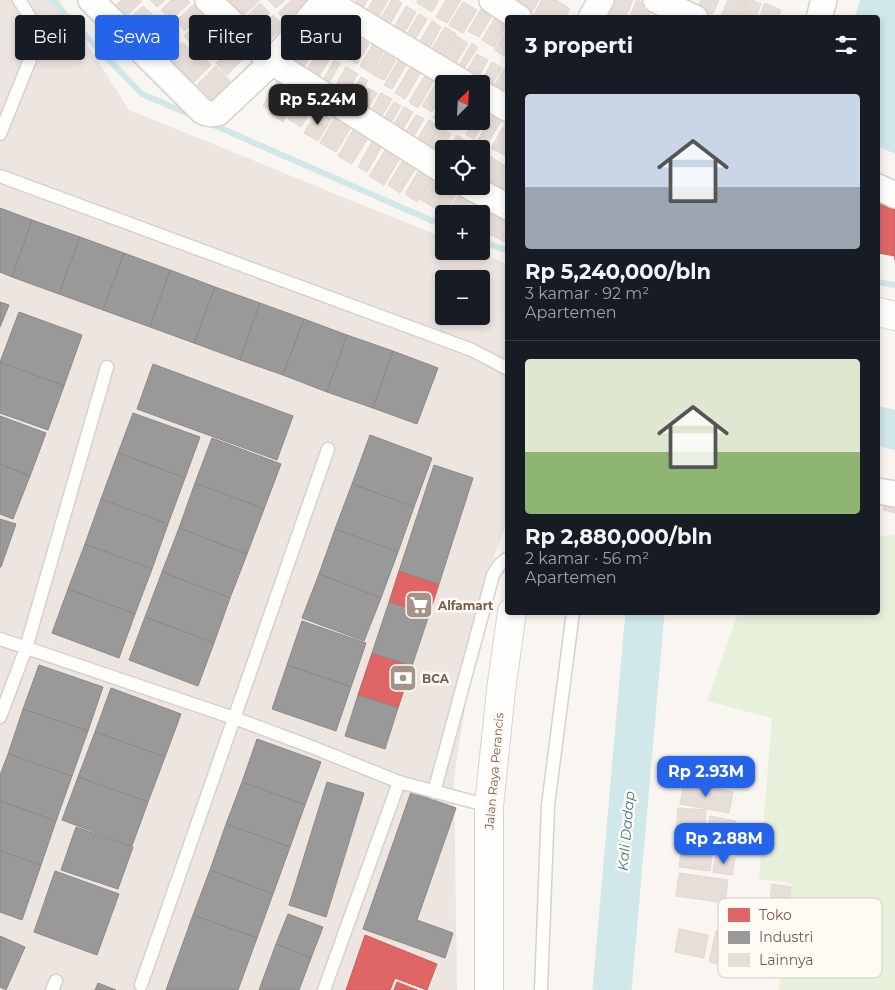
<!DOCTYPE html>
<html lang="id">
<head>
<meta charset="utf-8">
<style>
	body { margin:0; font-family:Montserrat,sans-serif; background:#20242c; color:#f1f3f6; height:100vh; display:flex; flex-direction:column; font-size:19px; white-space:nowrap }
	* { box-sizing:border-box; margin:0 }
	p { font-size:16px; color:#9ea1a6 }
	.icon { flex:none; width:28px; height:28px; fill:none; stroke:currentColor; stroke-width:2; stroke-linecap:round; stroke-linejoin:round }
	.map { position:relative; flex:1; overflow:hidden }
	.sheet { position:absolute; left:505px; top:15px; width:375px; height:600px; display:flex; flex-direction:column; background:#171b24; border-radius:5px; box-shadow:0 2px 8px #0003 }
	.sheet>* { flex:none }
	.banner { position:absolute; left:15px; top:15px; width:415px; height:45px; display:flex; gap:10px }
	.needle { width:32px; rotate:24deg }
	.fabs { position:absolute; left:435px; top:75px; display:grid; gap:10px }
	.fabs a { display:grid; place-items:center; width:55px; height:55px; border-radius:5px; background:#171b24; box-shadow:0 2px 8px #0003; font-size:25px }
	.price { position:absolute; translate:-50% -42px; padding:0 11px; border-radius:10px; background:#2563eb; color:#fff; font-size:16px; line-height:32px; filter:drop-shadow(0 1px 2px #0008) }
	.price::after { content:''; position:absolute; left:50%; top:30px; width:15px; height:11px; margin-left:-8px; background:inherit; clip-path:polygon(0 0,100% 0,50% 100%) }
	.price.current { background:#222; color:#fff }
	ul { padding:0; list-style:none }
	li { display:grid; align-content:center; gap:10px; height:265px; padding:0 20px }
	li+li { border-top:1px solid #363941 }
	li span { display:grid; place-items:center; height:155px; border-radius:5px; color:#555 }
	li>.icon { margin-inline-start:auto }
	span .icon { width:90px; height:90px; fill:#fffc; stroke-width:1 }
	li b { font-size:21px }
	h2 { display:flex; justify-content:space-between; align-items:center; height:60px; padding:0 20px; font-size:21px }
	.tag { padding:0 18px; border-radius:5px; background:#171b24; box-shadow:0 2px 8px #0003; font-size:18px; line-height:45px }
	.tag.current { background:#2563eb; color:#fff }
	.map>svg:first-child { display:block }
	.industrial { fill:#ede5e0; fill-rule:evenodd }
	.green { fill:#e7f0db }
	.water { fill:#d0e8ea }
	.shops { fill:#e06666; stroke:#c1635e }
	.industry { fill:#999; stroke:#908782 }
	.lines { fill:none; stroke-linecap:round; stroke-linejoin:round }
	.stream { stroke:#d0e8ea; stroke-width:6 }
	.river { stroke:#d0e8ea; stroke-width:39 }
	.building { fill:#e6ded7; stroke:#e2d8d2 }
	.lane-casing { stroke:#d7d1cb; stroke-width:15 }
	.street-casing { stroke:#d7d1cb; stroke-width:28 }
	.secondary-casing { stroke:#d9d2cb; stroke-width:30 }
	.lane { stroke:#fefefd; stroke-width:12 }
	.street { stroke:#fefefd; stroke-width:25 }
	.secondary { stroke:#fefefd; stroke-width:28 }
	.labels { text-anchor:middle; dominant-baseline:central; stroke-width:5; stroke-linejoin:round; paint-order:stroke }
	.poi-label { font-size:12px; font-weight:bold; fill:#7a5c4d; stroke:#fffaf3; text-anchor:start }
	.street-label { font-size:12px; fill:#7a5c4d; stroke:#fffaf3 }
	.water-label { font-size:14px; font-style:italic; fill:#437c86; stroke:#fffaf3 }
	.key { fill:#fffaf3; stroke:#d7cbc1; stroke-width:1 }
	.key-label { font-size:14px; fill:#7a5c4d }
</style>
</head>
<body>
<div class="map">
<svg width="895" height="990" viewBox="0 0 895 990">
	<rect width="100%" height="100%" fill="#f9f5f0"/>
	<path class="industrial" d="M0,0H59L129,110L444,238V251H476L507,264V522L485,581L454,778L457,990H0ZM444,279H481V316H444Z"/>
	<polygon class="green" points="895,535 895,990 779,990 792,883 759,879 772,718 707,701 738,613 878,612 878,537"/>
	<polygon class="water" points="860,0 895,0 895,154 878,146 878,18 855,17"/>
	<g class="shops">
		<polygon points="878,196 895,204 895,260 895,256 878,253"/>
		<polygon points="399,571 439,584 429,615 389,602"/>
		<polygon points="372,653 412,666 398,708 358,695"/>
		<polygon points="365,935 437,964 427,990 395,978 390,990 346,990"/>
		<polygon points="397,982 417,990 394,990"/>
	</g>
	<g class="industry">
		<polygon points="0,208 32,220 12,277 0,272"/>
		<polygon points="32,220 80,237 59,294 12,277"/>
		<polygon points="80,237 124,253 103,310 59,294"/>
		<polygon points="124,253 170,270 150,327 103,310"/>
		<polygon points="170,270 215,287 194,343 150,327"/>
		<polygon points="215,287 260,303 240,360 194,343"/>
		<polygon points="0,302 9,305 0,327"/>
		<polygon points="260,303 304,319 283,375 240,360"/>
		<polygon points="19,312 82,335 64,386 0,362"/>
		<polygon points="304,319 347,335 327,392 283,375"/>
		<polygon points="347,335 393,351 373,408 327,392"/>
		<polygon points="393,351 438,368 417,424 373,408"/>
		<polygon points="0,362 64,386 48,430 0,413"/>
		<polygon points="153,364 293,416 277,460 137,409"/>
		<polygon points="133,413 200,437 185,478 118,453"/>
		<polygon points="0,416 46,433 30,476 0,464"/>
		<polygon points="370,435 432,458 414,507 352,484"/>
		<polygon points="212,438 281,464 264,509 195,483"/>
		<polygon points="118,453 185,478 168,524 101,499"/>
		<polygon points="0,464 30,476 13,519 0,514"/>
		<polygon points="434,465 473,478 439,584 399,571"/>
		<polygon points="195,483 264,509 247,554 179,528"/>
		<polygon points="352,484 414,507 398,552 335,529"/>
		<polygon points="101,499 168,524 152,569 85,544"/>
		<polygon points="0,519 16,524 1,567 0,567"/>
		<polygon points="179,528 247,554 230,598 162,572"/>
		<polygon points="335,529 398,552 381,598 319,574"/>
		<polygon points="85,544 152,569 135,614 68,589"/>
		<polygon points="162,572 230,598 214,643 145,617"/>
		<polygon points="319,574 381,598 364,641 302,618"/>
		<polygon points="68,589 135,614 119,658 52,633"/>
		<polygon points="389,602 429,615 412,666 372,653"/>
		<polygon points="145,617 214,643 198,686 129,660"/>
		<polygon points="302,621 366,643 351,687 287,665"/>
		<polygon points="39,665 103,687 88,731 23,709"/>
		<polygon points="287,665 351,687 336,731 272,709"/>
		<polygon points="111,688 181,714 165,757 95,732"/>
		<polygon points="358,695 398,708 385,749 345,736"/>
		<polygon points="23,709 88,731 72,776 8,754"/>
		<polygon points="95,732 165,757 148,802 78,777"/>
		<polygon points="257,739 321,762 305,805 242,782"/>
		<polygon points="8,754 72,776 56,821 0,801 0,775"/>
		<polygon points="78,777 148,802 132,846 62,820"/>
		<polygon points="242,782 305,805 290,847 226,824"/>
		<polygon points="327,782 364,793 326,917 289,905"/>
		<polygon points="411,792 456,808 417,920 453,933 445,958 363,929"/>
		<polygon points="0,801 56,821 41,865 0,851"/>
		<polygon points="226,824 290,847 273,894 210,870"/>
		<polygon points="76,827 133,847 118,889 61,870"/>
		<polygon points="0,851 41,865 22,920 0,912"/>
		<polygon points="210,870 273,894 257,938 193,915"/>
		<polygon points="55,871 119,894 97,955 34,932"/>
		<polygon points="288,914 323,927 311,958 276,944"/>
		<polygon points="193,915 257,938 238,990 166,990"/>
		<polygon points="0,936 25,947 6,990 0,987"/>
		<polygon points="276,944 311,958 299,990 259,990"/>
		<polygon points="98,983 116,990 95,990"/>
	</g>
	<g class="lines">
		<g class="stream">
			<polyline points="51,0 142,94 193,116"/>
			<polyline points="209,123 444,226"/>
			<polyline points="481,241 508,251"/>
			<polyline points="878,282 895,285"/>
		</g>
		<g class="river">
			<polyline points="878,426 895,430"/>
			<polyline points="612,990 645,612"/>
		</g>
	</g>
	<g class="building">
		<polygon points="121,0 142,1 121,21 110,11"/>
		<polygon points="150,0 165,0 157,7"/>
		<polygon points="171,0 187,0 190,2 171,20 161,10"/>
		<polygon points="229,0 258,0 259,1 244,15"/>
		<polygon points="268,0 285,0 276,8"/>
		<polygon points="292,0 307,0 286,21 278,13"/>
		<polygon points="357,0 367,0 362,10 354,5"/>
		<polygon points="373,0 388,0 377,19 366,12"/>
		<polygon points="392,0 397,0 402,3 390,24 380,19"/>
		<polygon points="418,0 439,0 432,12 417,3"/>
		<polygon points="446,0 461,0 447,23 436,17"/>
		<polygon points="516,0 539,0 531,13 514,3"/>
		<polygon points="542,0 556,0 570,9 565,18 532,18"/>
		<polygon points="605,0 633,0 625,18 598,18"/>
		<polygon points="637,0 652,7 647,18 629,18"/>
		<polygon points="701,0 719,0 711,18 696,12"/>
		<polygon points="728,0 747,0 739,18 720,18"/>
		<polygon points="747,0 751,0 761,4 755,18 739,18"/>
		<polygon points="463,2 477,10 463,33 449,25"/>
		<polygon points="260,3 270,13 254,28 245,18"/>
		<polygon points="765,3 781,10 778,18 759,18"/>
		<polygon points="194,4 204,13 185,31 176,21"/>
		<polygon points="143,6 152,14 136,30 127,21"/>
		<polygon points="406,6 416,12 405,32 395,26"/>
		<polygon points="481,9 492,16 479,37 468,31"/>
		<polygon points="419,14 427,19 415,39 407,34"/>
		<polygon points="273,15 284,26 267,43 256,32"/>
		<polygon points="320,15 331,21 319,41 308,35"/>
		<polygon points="496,16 508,24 494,47 482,40"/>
		<polygon points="154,17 164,27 147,44 137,33"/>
		<polygon points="205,17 215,27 195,47 184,36"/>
		<polygon points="432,21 441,27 429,49 419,43"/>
		<polygon points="332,25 344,32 332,52 320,44"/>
		<polygon points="445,27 456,34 441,59 430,52"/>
		<polygon points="508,28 508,58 494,50"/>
		<polygon points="348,30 356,35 344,54 337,49"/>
		<polygon points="169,31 179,41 161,58 151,48"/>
		<polygon points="219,33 229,44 214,59 203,48"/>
		<polygon points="455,35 468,43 454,66 441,59"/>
		<polygon points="359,38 369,44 357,64 347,58"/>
		<polygon points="306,41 316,47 302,70 293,64"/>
		<polygon points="182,42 193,52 174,71 163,60"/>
		<polygon points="472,43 478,47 463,70 458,67"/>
		<polygon points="373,44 384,51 371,73 360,66"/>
		<polygon points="234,46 245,57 227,75 216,63"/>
		<polygon points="196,50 211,65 193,83 178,68"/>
		<polygon points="317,53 329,60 317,80 305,73"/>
		<polygon points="385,53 396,60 384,80 372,74"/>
		<polygon points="477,54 488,60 478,78 467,71"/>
		<polygon points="399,60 407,64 392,89 384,85"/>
		<polygon points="334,61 340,64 326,88 320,85"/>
		<polygon points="492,62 502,68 489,89 480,83"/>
		<polygon points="216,66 231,82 212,100 197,85"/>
		<polygon points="411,66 421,72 405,99 395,93"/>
		<polygon points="346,67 358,74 343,99 332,92"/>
		<polygon points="504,69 508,71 508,84 501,94 492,89"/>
		<polygon points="426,74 434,80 418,108 409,102"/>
		<polygon points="361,77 368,81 354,104 347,100"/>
		<polygon points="277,82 285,86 270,110 263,106"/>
		<polygon points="436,84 444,89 444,92 432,112 422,106"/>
		<polygon points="368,88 377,93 364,115 355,109"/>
		<polygon points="283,93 296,100 283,122 270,114"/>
		<polygon points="381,93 392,99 378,122 368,116"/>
		<polygon points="301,96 315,104 301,127 288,119"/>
		<polygon points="444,100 444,121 446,121 444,124 433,118"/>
		<polygon points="394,102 401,106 387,129 380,125"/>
		<polygon points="404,107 413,112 399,136 390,131"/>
		<polygon points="482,108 490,113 474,139 466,135 474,121 481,121"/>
		<polygon points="317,111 331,119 318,141 304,133"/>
		<polygon points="416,115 424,119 409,144 401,140"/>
		<polygon points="492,116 501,121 486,147 477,141"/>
		<polygon points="335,117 351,127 336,152 320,143"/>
		<polygon points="429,120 439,126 426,149 415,143"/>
		<polygon points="448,121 467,121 462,130"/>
		<polygon points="505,124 508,126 508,149 504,155 491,148"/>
		<polygon points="439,127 451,134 438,156 426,149"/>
		<polygon points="353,130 368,138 352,164 338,156"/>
		<polygon points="457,135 469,143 466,149 449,149"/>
		<polygon points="373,140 382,146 367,172 358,167"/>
		<polygon points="386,149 400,158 384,185 369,176"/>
		<polygon points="485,153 493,158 481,177 481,159"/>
		<polygon points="404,158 417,166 400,193 388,185"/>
		<polygon points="494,159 504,165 490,188 481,180"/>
		<polygon points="505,165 508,167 508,182 502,191 492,185"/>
		<polygon points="421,167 434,175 417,202 405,194"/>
		<polygon points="434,175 444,181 444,186 446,186 433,207 420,199"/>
		<polygon points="446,186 453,186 459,190 445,214 433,207"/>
		<polygon points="461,191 474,199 465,214 447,214"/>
		<polygon points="476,199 485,204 479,214 467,214"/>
		<polygon points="491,210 507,217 498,238 482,231"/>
		<polygon points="508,220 508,243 499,239"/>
		<polygon points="887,496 895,498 895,513 883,510"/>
		<polygon points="684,783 733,792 729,813 680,804"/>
		<polygon points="678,808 706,810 704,838 676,835"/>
		<polygon points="710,816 736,821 732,840 706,836"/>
		<polygon points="682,843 713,847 710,871 679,867"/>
		<polygon points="716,855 735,859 732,875 713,872"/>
		<polygon points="679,873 728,880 725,903 676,896"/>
		<polygon points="772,884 791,887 787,910 769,907"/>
		<polygon points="679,929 708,935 704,958 675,952"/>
		<polygon points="716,931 770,943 763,974 709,962"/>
	</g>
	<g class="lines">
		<g class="lane-casing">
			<g id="lane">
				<path d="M0,134L35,47C37,26 30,17 19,0"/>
				<polyline points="0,176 472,350 508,369"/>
				<polyline points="0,639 234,718 312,747 399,782 489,806"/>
				<polyline points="0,717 26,648 107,367"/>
				<polyline points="434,792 493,575 500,564 508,558"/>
				<polyline points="141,985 328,449"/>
				<polyline points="52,990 56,981"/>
				<polyline points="324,990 399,782"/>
				<polyline points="541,990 548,805 573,612"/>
			</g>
		</g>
		<g class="street-casing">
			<g id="street">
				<path d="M91,0L202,111C208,114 212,115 218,113L272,62L208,0"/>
				<polyline points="492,0 519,18"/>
				<polyline points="656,0 695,18"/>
				<polyline points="591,18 601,0"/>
				<polyline points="819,18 824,0"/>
				<polyline points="481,93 508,109"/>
				<polyline points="444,171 272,62 325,0 465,84"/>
				<polyline points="469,186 508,207"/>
				<polyline points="878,187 895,195"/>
				<polyline points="878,491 895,494"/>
			</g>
		</g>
		<g class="secondary-casing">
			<g id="secondary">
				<polyline points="878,312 895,316"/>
				<polyline points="489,990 489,806 501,690 512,612"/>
			</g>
		</g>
		<use href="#lane" class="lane"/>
		<use href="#street" class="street"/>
		<use href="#secondary" class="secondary"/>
	</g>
	<defs>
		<g id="supermarket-square" transform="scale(1.4375)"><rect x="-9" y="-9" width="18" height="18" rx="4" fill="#a69286" stroke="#fffaf3"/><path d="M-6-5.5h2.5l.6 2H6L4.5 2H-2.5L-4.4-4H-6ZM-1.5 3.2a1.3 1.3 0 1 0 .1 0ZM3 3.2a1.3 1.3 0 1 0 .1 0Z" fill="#fff"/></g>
		<g id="bank-square" transform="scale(1.4375)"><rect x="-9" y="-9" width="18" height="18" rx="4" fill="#a69286" stroke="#fffaf3"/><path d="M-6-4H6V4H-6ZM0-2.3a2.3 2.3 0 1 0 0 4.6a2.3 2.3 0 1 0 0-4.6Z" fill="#fff"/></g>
	</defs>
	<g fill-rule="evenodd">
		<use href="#supermarket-square" x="419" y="605"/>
		<use href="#bank-square" x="403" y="678"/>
	</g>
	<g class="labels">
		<g class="poi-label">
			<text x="438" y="605">Alfamart</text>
			<text x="422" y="678">BCA</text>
		</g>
		<g class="street-label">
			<text transform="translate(494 771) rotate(-85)">Jalan Raya Perancis</text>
		</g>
		<g class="water-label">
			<text transform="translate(626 831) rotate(-85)">Kali Dadap</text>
		</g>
	</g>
	<rect x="718" y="898" width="164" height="80" rx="8" class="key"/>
	<rect x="728" y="908" width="22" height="14" fill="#e06666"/>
	<rect x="728" y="931" width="22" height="13" fill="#999"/>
	<rect x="728" y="953" width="22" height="14" fill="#e6ded7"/>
	<g class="key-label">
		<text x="759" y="920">Toko</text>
		<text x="759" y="942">Industri</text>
		<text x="759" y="965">Lainnya</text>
	</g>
</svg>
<div class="fabs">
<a><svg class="needle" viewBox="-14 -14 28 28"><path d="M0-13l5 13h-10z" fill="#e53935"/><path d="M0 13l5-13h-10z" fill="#9ea1a6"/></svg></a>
<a><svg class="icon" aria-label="locate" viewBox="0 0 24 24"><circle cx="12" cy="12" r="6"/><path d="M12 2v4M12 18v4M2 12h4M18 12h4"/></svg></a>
<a>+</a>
<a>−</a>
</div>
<b class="price current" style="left:318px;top:126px">Rp 5.24M</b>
<b class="price" style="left:706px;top:798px">Rp 2.93M</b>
<b class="price" style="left:724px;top:865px">Rp 2.88M</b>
<div class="banner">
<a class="tag">Beli</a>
<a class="tag current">Sewa</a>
<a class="tag">Filter</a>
<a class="tag">Baru</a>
</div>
<section class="sheet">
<h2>3 properti<svg class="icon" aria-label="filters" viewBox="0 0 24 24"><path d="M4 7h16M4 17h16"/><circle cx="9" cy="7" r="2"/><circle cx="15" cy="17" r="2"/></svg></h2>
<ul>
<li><span style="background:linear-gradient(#c9d6e8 60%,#9aa5b1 0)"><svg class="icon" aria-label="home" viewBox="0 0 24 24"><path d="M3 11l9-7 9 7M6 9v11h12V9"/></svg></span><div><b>Rp 5,240,000/bln</b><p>3 kamar · 92 m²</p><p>Apartemen</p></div></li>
<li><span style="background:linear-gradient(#dfe7d0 60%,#8fb573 0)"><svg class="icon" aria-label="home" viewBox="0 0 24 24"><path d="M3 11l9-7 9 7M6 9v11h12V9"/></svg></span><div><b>Rp 2,880,000/bln</b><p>2 kamar · 56 m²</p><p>Apartemen</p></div></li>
</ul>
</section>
</div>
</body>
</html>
